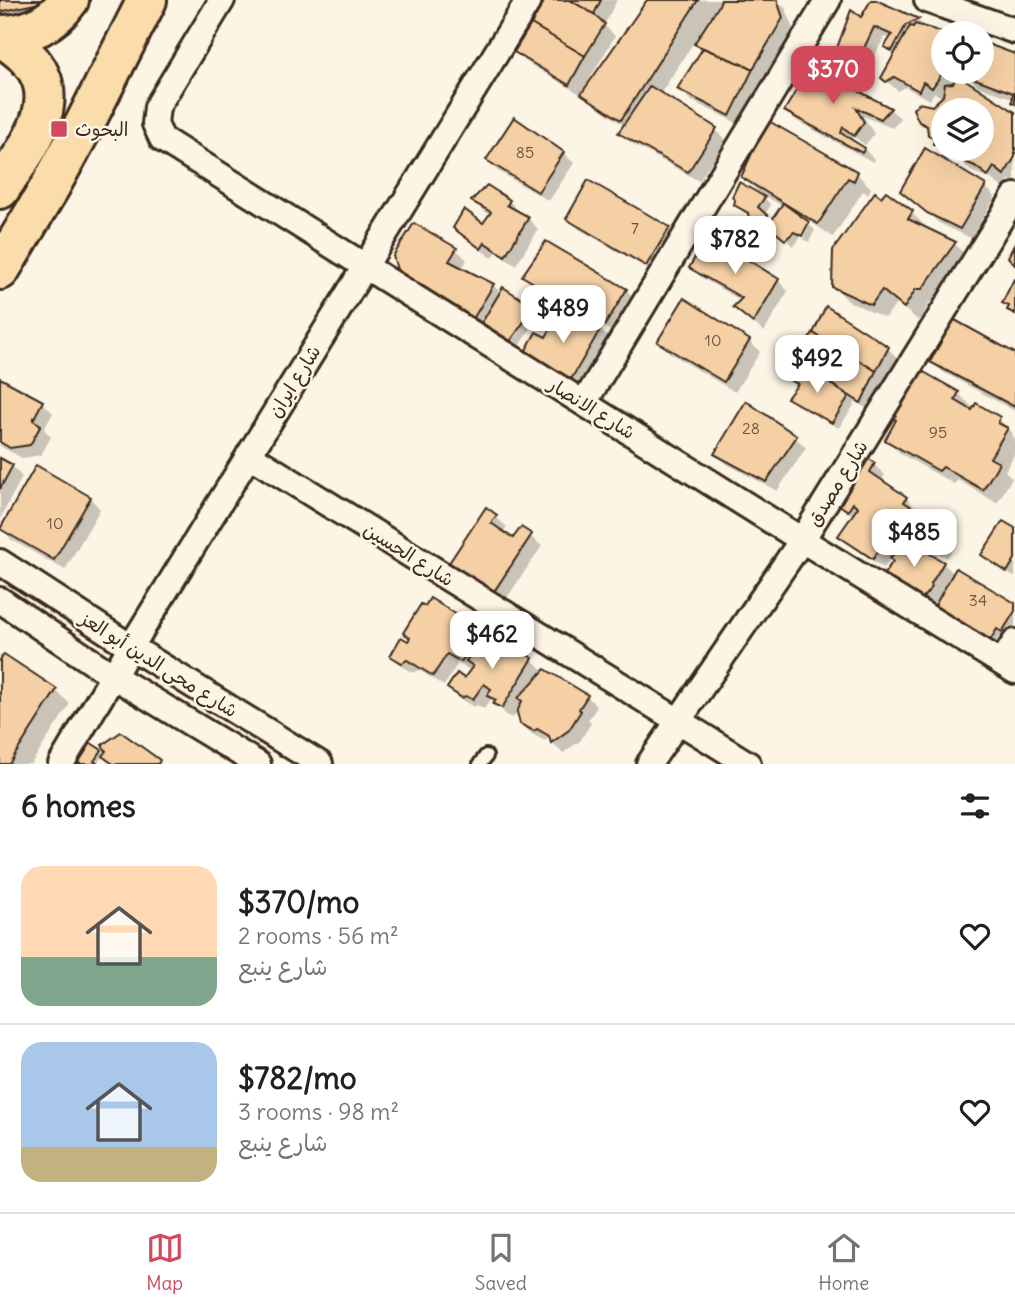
<!DOCTYPE html>
<html lang="en">
<head>
<meta charset="utf-8">
<style>
	body { margin:0; font-family:Delius,"Playpen Sans Arabic",sans-serif; background:#f6f6f6; color:#202124; height:100vh; display:flex; flex-direction:column; font-size:26px; white-space:nowrap }
	* { box-sizing:border-box; margin:0 }
	p { font-size:23px; color:#757577 }
	.icon { flex:none; width:38px; height:38px; fill:none; stroke:currentColor; stroke-width:2; stroke-linecap:round; stroke-linejoin:round }
	.map { position:relative; height:764px; overflow:hidden }
	.side { display:flex; flex-direction:column; background:#fff; flex:1 }
	.side>* { flex:none }
	.tools { position:absolute; left:931px; top:21px; display:grid; gap:14px }
	.tools a { display:grid; place-items:center; width:63px; height:63px; border-radius:50%; background:#fff; box-shadow:0 7px 28px #0002; font-size:35px }
	.price { position:absolute; translate:-50% -60px; padding:0 16px; border-radius:14px; background:#fff; color:#222; font-size:23px; line-height:46px; filter:drop-shadow(0 2px 4px #0008) }
	.price::after { content:''; position:absolute; left:50%; top:42px; width:21px; height:16px; margin-left:-10px; background:inherit; clip-path:polygon(0 0,100% 0,50% 100%) }
	.price.active { background:#d1495b; color:#fff }
	ul { padding:0; list-style:none }
	li { display:flex; align-items:center; gap:21px; height:175px; padding:0 21px }
	li+li { border-top:2px solid #e0e0e0 }
	li span { display:grid; place-items:center; flex:none; width:196px; height:140px; border-radius:21px; color:#555 }
	li>.icon { margin-inline-start:auto }
	span .icon { width:84px; height:84px; fill:#fffc; stroke-width:1 }
	li b { font-size:30px }
	h2 { display:flex; justify-content:space-between; align-items:center; height:84px; padding:0 21px; font-size:30px }
	.tabs { display:flex; justify-content:space-around; align-items:center; height:98px; border-top:2px solid #e0e0e0; background:#fff; font-size:19px; color:#757577 }
	.tabs a { display:grid; justify-items:center; gap:4px }
	.tabs .active { color:#d1495b }
	.map>svg:first-child { display:block }
	.shadow { fill:#0003; fill-rule:evenodd }
	.building { fill:#f5d0a5; stroke:#3b2a1e; stroke-width:2 }
	.lines { fill:none; stroke-linecap:round; stroke-linejoin:round }
	.service-casing { stroke:#3b2a1e; stroke-width:18 }
	.minor-casing { stroke:#3b2a1e; stroke-width:30 }
	.primary-casing { stroke:#3b2a1e; stroke-width:44 }
	.service { stroke:#fcf5e5; stroke-width:12 }
	.minor { stroke:#fcf5e5; stroke-width:24 }
	.primary { stroke:#fbddab; stroke-width:38 }
	.poi-dot { fill:#d1495b; stroke:#fcf5e5; stroke-width:2.5 }
	.labels { text-anchor:middle; dominant-baseline:central; stroke-width:5; stroke-linejoin:round; paint-order:stroke }
	.number-label { font-size:16px; fill:#6a5440 }
	.poi-label { font-size:19px; fill:#3b2a1e; stroke:#fcf5e5; text-anchor:start }
	.street-label { font-size:19px; fill:#3b2a1e; stroke:#fcf5e5 }
</style>
</head>
<body>
<div class="map">
<svg width="1015" height="764" viewBox="0 0 1015 764">
	<rect width="100%" height="100%" fill="#fcf5e5"/>
	<filter id="ink" filterUnits="userSpaceOnUse"><feTurbulence type="fractalNoise" baseFrequency=".0143" numOctaves="2"/><feDisplacementMap in="SourceGraphic" scale="14" xChannelSelector="R" yChannelSelector="G"/><feConvolveMatrix kernelMatrix="1 2 1 2 8 2 1 2 1" color-interpolation-filters="sRGB"/></filter>
	<g filter="url(#ink)">
		<g class="shadow">
			<polygon points="0,0 63,0 53,16 0,17"/>
			<polygon points="546,0 617,0 604,25 615,36 583,90 585,91 649,0 721,0 708,20 711,22 723,0 776,0 786,9 793,29 763,80 741,125 690,100 679,89 703,51 694,42 660,94 715,129 726,140 699,181 631,143 621,133 625,126 598,107 582,92 580,94 526,62 516,51"/>
			<path d="M873,0L918,20L927,29L943,35V72H961L958,77L1015,114V185L1009,180L1003,188L991,179L971,171L959,159L948,158L935,144V140L929,129L920,121L943,98L934,92L930,100L905,87L898,91L883,78L895,56L886,47L891,39L884,37L867,72L846,66L836,56L862,19ZM943,110H982V149H943Z"/>
			<polygon points="982,43 1015,56 1015,103 1014,99 978,86 967,75 969,72 982,72"/>
			<polygon points="811,69 890,109 901,119 892,128 863,116 874,134 865,145 853,136 852,142 864,149 875,160 873,162 797,121 787,111"/>
			<path d="M768,122L857,174L871,188L868,194L863,191L833,237L811,222H807L797,243L793,246L772,227L769,232L758,226L751,219L750,216L743,211L736,204L761,195L743,177ZM762,194L782,206L772,223L764,215L771,205L762,195Z"/>
			<polygon points="563,153 574,163 549,201 498,171 488,160"/>
			<polygon points="589,183 669,229 680,239 658,275 579,229 568,219"/>
			<polygon points="985,186 995,197 971,238 939,223 902,191"/>
			<polygon points="886,194 912,213 926,227 925,229 955,244 968,258 936,303 930,302 919,321 897,303 885,318 848,301 834,286"/>
			<polygon points="474,201 509,201 520,212 519,213 528,218 538,229 516,265 497,252 492,258 466,238 455,228 484,225 491,215 484,211"/>
			<polygon points="414,225 456,249 467,260 461,269 493,285 502,294 533,309 539,316 515,352 481,333"/>
			<polygon points="809,225 815,230 809,242 803,239"/>
			<polygon points="691,267 778,280 788,291 764,332 735,307 742,301 702,278"/>
			<polygon points="524,276 626,290 637,301 616,334 534,287"/>
			<polygon points="600,329 610,340 580,393 535,367 546,340"/>
			<polygon points="749,341 760,352 735,392 670,353 659,342"/>
			<polygon points="888,349 899,359 872,412 856,402 839,428 796,405 789,398 799,386 793,380 802,367 795,360"/>
			<polygon points="1015,355 1015,411 943,372 932,362"/>
			<polygon points="0,380 42,402 53,413 44,429 51,437 41,455 22,458 0,446"/>
			<polygon points="958,393 974,409 999,419 1013,433 1012,435 1015,438 1015,453 1005,471 1012,478 997,503 958,480 954,484 901,454 887,440 897,422 889,414"/>
			<polygon points="796,438 806,448 777,491 727,464 716,454"/>
			<polygon points="861,456 874,465 885,475 881,481 906,498 917,509 915,511 947,533 957,543 947,558 911,535 909,538 905,536 895,551 943,563 955,575 1015,605 1015,639 1000,653 897,584 886,574 895,561 891,557 884,568 851,546 841,536 854,517 840,504"/>
			<polygon points="0,460 12,466 22,477 0,519"/>
			<polygon points="90,498 100,509 65,570 12,540 2,529"/>
			<polygon points="487,510 507,527 502,532 514,540 521,529 542,546 502,605 459,576"/>
			<polygon points="1015,530 1015,576 1014,577 990,562 983,555"/>
			<polygon points="474,627 485,638 479,647 482,650 490,637 532,660 545,672 587,696 597,707 588,720 591,723 580,741 563,753 548,738 545,741 532,734 521,723 518,710 513,718 506,715 492,698 484,709 477,705 474,707 460,699 449,688 464,680 472,671 458,663 444,686 419,670 414,673 402,666 392,656 408,644"/>
			<polygon points="0,654 56,691 70,704 31,764 0,764"/>
			<polygon points="121,734 159,762 161,764 112,764 103,755 97,764 81,764 101,751 105,755"/>
		</g>
		<g class="building">
			<polygon points="0,0 41,0 39,3 0,12"/>
			<polygon points="545,0 570,0 594,14 605,24 585,56 531,24"/>
			<polygon points="570,0 601,0 594,14"/>
			<polygon points="647,0 698,0 621,120 581,94"/>
			<polygon points="721,0 777,0 783,18 753,69 694,44 718,7"/>
			<polygon points="871,0 876,0 919,19 906,25 892,51 884,47 892,35 874,27 857,63 834,56 851,10 861,17"/>
			<polygon points="531,24 585,56 569,85 514,52"/>
			<polygon points="915,24 945,33 943,33 943,72 932,88 923,82 919,91 894,77 886,82 881,78 910,26 913,27"/>
			<polygon points="982,42 1015,54 1015,104 1012,102 1013,93 965,75 967,72 982,72"/>
			<polygon points="703,48 753,69 730,116 677,89"/>
			<polygon points="811,66 891,108 881,119 856,108 864,122 854,136 843,127 841,133 865,148 862,153 784,111"/>
			<polygon points="958,75 1015,112 1015,157 1004,175 994,167 988,176 975,166 955,158 957,153 950,149 982,149 982,110 943,110 943,146 933,144 934,139 928,135 927,126 919,122 913,109 919,103 932,106 943,96 945,84 953,83"/>
			<polygon points="650,86 717,128 688,172 618,133"/>
			<polygon points="514,117 564,152 538,192 486,160"/>
			<polygon points="767,120 858,172 854,181 848,178 818,224 741,177"/>
			<polygon points="925,148 986,185 960,229 927,213 900,191"/>
			<polygon points="588,180 670,227 646,266 566,219"/>
			<polygon points="739,182 765,197 758,207 768,216 761,227 749,219 748,213 734,205 735,200 732,197"/>
			<polygon points="487,185 510,200 507,205 529,217 505,256 485,243 481,249 453,228 464,209 483,223 491,212 471,201"/>
			<polygon points="886,191 913,211 908,219 956,242 922,289 916,289 904,308 882,290 871,305 832,287 833,250 875,192 881,197"/>
			<polygon points="783,203 809,222 802,236 794,232 785,240 768,226"/>
			<polygon points="414,223 457,248 449,261 494,284 470,324 401,283 393,256"/>
			<polygon points="708,235 779,279 753,323 733,307 742,298 689,268"/>
			<polygon points="546,241 627,289 605,325 522,276"/>
			<polygon points="1015,243 1015,265 1008,257"/>
			<polygon points="1014,279 1015,279 1015,314 1007,310 1009,306 1002,303"/>
			<polygon points="503,287 534,307 507,346 478,329"/>
			<polygon points="684,298 750,340 724,382 657,342"/>
			<polygon points="826,306 889,347 876,371 813,333"/>
			<polygon points="563,307 601,328 569,383 522,357 536,332 546,337"/>
			<polygon points="953,319 1015,353 1015,407 930,362"/>
			<polygon points="813,333 876,371 861,403 793,360"/>
			<polygon points="801,365 849,396 832,423 787,398 798,384 791,381"/>
			<polygon points="915,367 959,392 955,400 972,410 976,403 1000,417 998,423 1008,428 990,458 999,463 983,490 943,467 939,471 885,440 896,420 887,415"/>
			<polygon points="0,378 43,401 33,420 41,425 30,445 10,448 0,442"/>
			<polygon points="746,401 797,436 766,482 714,454"/>
			<polygon points="860,453 875,463 870,472 907,497 904,502 948,531 936,549 900,526 898,529 894,527 873,559 838,536 858,507 853,503 848,511 838,504"/>
			<polygon points="0,458 13,465 0,489"/>
			<polygon points="36,465 91,497 54,560 0,529"/>
			<polygon points="486,507 497,515 491,523 513,538 521,527 532,534 491,596 447,566"/>
			<polygon points="1003,521 1015,528 1015,559 1007,572 981,555"/>
			<polygon points="906,540 944,562 931,584 932,587 921,600 884,574 893,561 890,558"/>
			<polygon points="956,568 1015,603 1015,611 1002,632 997,629 988,644 929,616"/>
			<polygon points="430,598 475,626 468,637 474,641 461,662 447,654 433,676 407,660 402,663 390,656 401,637 408,641 410,638 403,633 421,604 425,606"/>
			<polygon points="490,634 533,658 502,708 493,704 496,700 487,696 491,689 484,684 473,699 465,696 462,698 447,688 457,673 464,678 473,666 466,661 477,645 481,648"/>
			<polygon points="4,654 57,689 9,764 0,764 0,660"/>
			<polygon points="545,669 588,695 579,709 581,711 569,730 551,743 549,736 537,729 534,731 520,724 517,712 522,701 518,698"/>
			<polygon points="121,732 160,760 158,764 113,764 102,756 106,751 102,745"/>
			<polygon points="91,743 102,750 94,761 98,764 79,764 78,763"/>
		</g>
		<g class="lines">
			<g class="service-casing">
				<polyline id="service" points="480,764 486,756"/>
			</g>
			<g class="minor-casing">
				<g id="minor">
					<polyline points="222,0 157,107 155,124 162,139 802,540 1015,671"/>
					<polyline points="927,0 1015,31"/>
					<polyline points="584,403 828,0"/>
					<polyline points="249,455 748,764"/>
					<polyline points="0,562 131,647 320,764"/>
					<polyline points="0,600 113,676 258,764"/>
					<polyline points="1002,662 1015,642"/>
					<polyline points="61,764 113,676 529,0"/>
					<polyline points="649,764 802,540 1015,196"/>
				</g>
			</g>
			<g class="primary-casing">
				<g id="primary">
					<path d="M0,35C29,35 53,23 69,0"/>
					<path d="M0,36C9,42 19,49 26,56C70,100 25,151 0,189"/>
					<polyline points="0,270 50,187 85,123 147,0"/>
				</g>
			</g>
			<use href="#service" class="service"/>
			<use href="#minor" class="minor"/>
			<use href="#primary" class="primary"/>
		</g>
	</g>
	<rect class="poi-dot" x="50" y="120" width="18" height="18" rx="3.5"/>
	<g class="labels">
		<g class="number-label">
			<text x="525" y="152">85</text>
			<text x="635" y="228">7</text>
			<text x="713" y="340">10</text>
			<text x="751" y="428">28</text>
			<text x="938" y="432">95</text>
			<text x="55" y="523">10</text>
			<text x="978" y="600">34</text>
		</g>
		<g class="poi-label">
			<text x="75" y="129">البحوث</text>
		</g>
		<g class="street-label">
			<text transform="translate(294 381) rotate(-58)">شارع ايران</text>
			<text transform="translate(592 408) rotate(32)">شارع الانصار</text>
			<text transform="translate(837 483) rotate(-58)">شارع مصدق</text>
			<text transform="translate(409 554) rotate(32)">شارع الحسين</text>
			<text transform="translate(159 664) rotate(32)">شارع محى الدين أبو العز</text>
		</g>
	</g>
</svg>
<div class="tools">
<a><svg class="icon" aria-label="locate" viewBox="0 0 24 24"><circle cx="12" cy="12" r="6"/><path d="M12 2v4M12 18v4M2 12h4M18 12h4"/></svg></a>
<a><svg class="icon" aria-label="layers" viewBox="0 0 24 24"><path d="M12 4l9 5-9 5-9-5zM3 14l9 5 9-5"/></svg></a>
</div>
<b class="price active" style="left:833px;top:106px">$370</b>
<b class="price" style="left:735px;top:276px">$782</b>
<b class="price" style="left:563px;top:345px">$489</b>
<b class="price" style="left:817px;top:395px">$492</b>
<b class="price" style="left:914px;top:569px">$485</b>
<b class="price" style="left:492px;top:671px">$462</b>
</div>
<section class="side">
<h2>6 homes<svg class="icon" aria-label="filters" viewBox="0 0 24 24"><path d="M4 7h16M4 17h16"/><circle cx="9" cy="7" r="2"/><circle cx="15" cy="17" r="2"/></svg></h2>
<ul>
<li><span style="background:linear-gradient(#ffd9b3 65%,#7fa58c 0)"><svg class="icon" aria-label="home" viewBox="0 0 24 24"><path d="M3 11l9-7 9 7M6 9v11h12V9"/></svg></span><div><b>$370/mo</b><p>2 rooms · 56 m²</p><p>شارع ينبع</p></div><svg class="icon" aria-label="heart" viewBox="0 0 24 24"><path d="M12 20l-8-8c-3-5 5-10 8-4 3-6 11-1 8 4z"/></svg></li>
<li><span style="background:linear-gradient(#a9c7e8 75%,#c2b280 0)"><svg class="icon" aria-label="home" viewBox="0 0 24 24"><path d="M3 11l9-7 9 7M6 9v11h12V9"/></svg></span><div><b>$782/mo</b><p>3 rooms · 98 m²</p><p>شارع ينبع</p></div><svg class="icon" aria-label="heart" viewBox="0 0 24 24"><path d="M12 20l-8-8c-3-5 5-10 8-4 3-6 11-1 8 4z"/></svg></li>
</ul>
</section>
<nav class="tabs">
<a class="active"><svg class="icon" aria-label="map" viewBox="0 0 24 24"><path d="M3 6l6-2 6 2 6-2v14l-6 2-6-2-6 2zM9 4v14M15 6v14"/></svg>Map</a>
<a><svg class="icon" aria-label="saved" viewBox="0 0 24 24"><path d="M7 4h10v16l-5-4-5 4z"/></svg>Saved</a>
<a><svg class="icon" aria-label="home" viewBox="0 0 24 24"><path d="M3 11l9-7 9 7M6 9v11h12V9"/></svg>Home</a>
</nav>
</body>
</html>
